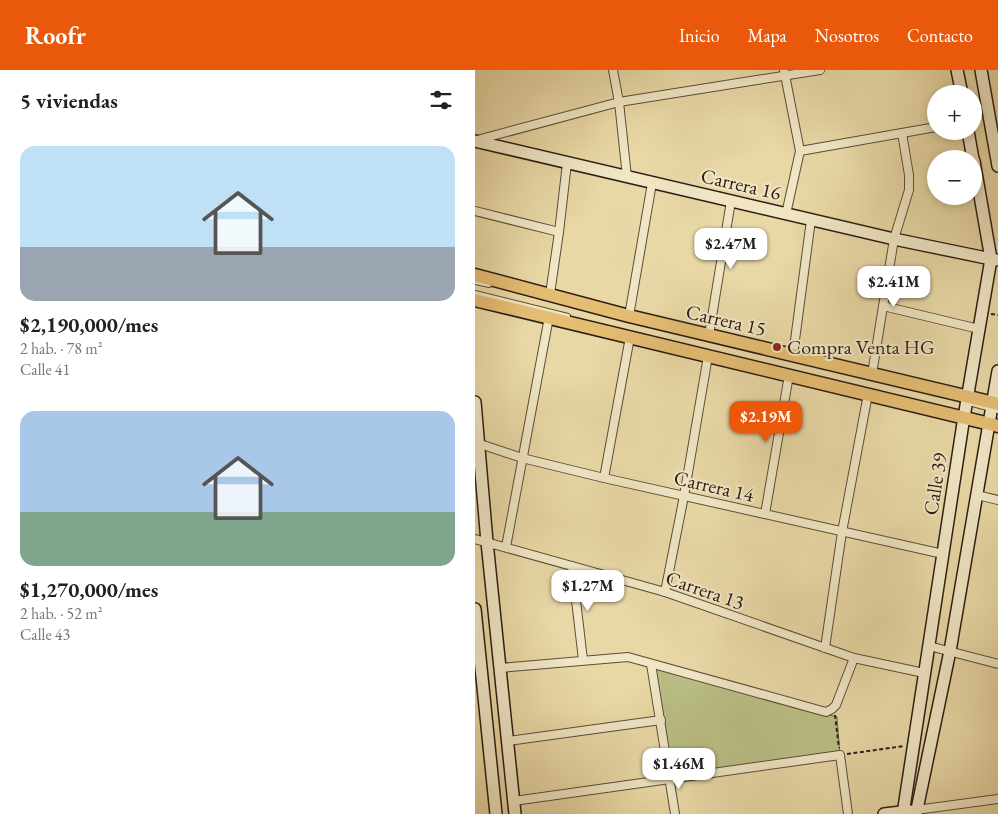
<!DOCTYPE html>
<html lang="es">
<head>
<meta charset="utf-8">
<style>
	body { margin:0; font-family:"EB Garamond",serif; background:#f2f2f2; color:#202124; height:100vh; display:flex; flex-direction:column; font-size:19px; white-space:nowrap }
	* { box-sizing:border-box; margin:0 }
	p { font-size:16px; color:#757577 }
	.icon { flex:none; width:28px; height:28px; fill:none; stroke:currentColor; stroke-width:2; stroke-linecap:round; stroke-linejoin:round }
	.map { position:relative; flex:1; overflow:hidden }
	.sheet { display:flex; flex-direction:column; background:#fff; width:475px }
	.sheet>* { flex:none }
	.tools { position:absolute; left:452px; top:15px; display:grid; gap:10px }
	.tools a { display:grid; place-items:center; width:55px; height:55px; border-radius:50%; background:#fff; box-shadow:0 2px 8px #0003; font-size:25px }
	.price { position:absolute; translate:-50% -42px; padding:0 11px; border-radius:10px; background:#fff; color:#222; font-size:16px; line-height:32px; filter:drop-shadow(0 1px 2px #0008) }
	.price::after { content:''; position:absolute; left:50%; top:30px; width:15px; height:11px; margin-left:-8px; background:inherit; clip-path:polygon(0 0,100% 0,50% 100%) }
	.price.current { background:#ea580c; color:#fff }
	ul { padding:0; list-style:none }
	li { display:grid; align-content:center; gap:10px; height:265px; padding:0 20px }
	li span { display:grid; place-items:center; height:155px; border-radius:15px; color:#555 }
	li>.icon { margin-inline-start:auto }
	span .icon { width:90px; height:90px; fill:#fffc; stroke-width:1 }
	li b { font-size:21px }
	h2 { display:flex; justify-content:space-between; align-items:center; height:60px; padding:0 20px; font-size:21px }
	header { display:flex; align-items:center; gap:30px; box-sizing:border-box; height:70px; padding:0 25px; background:#ea580c; color:#fff }
	header strong { font-size:24px }
	nav { display:flex; gap:28px; margin-inline-start:auto; font-size:18px }
	main { display:flex; flex:1; min-height:0 }
	.map>svg:first-child { display:block }
	.green { fill:#b9be84; stroke:#726e4c }
	.lines { fill:none; stroke-linecap:round; stroke-linejoin:round }
	.lane-casing { stroke:#5b4c39; stroke-width:6 }
	.street-casing { stroke:#5b4c39; stroke-width:10 }
	.secondary-casing { stroke:#2c1d15; stroke-width:14 }
	.primary-casing { stroke:#2c1d15; stroke-width:15 }
	.path { stroke:#2c1d15; stroke-width:2; stroke-dasharray:4 2.5; stroke-linecap:butt }
	.lane { stroke:#f0e6c4; stroke-width:4 }
	.street { stroke:#f0e6c4; stroke-width:8 }
	.secondary { stroke:#f0e6c4; stroke-width:11 }
	.primary { stroke:#e4bc72; stroke-width:12 }
	.poi-dot { fill:#8f2418; stroke:#f0e6c4; stroke-width:2 }
	.labels { text-anchor:middle; dominant-baseline:central; stroke-width:4; stroke-linejoin:round; paint-order:stroke }
	.street-label { font-size:20px; fill:#2c1d15; stroke:#f0e6c4 }
	.poi-label { font-size:20px; fill:#2c1d15; stroke:#f0e6c4; text-anchor:start }
</style>
</head>
<body>
<header>
<strong>Roofr</strong>
<nav><a>Inicio</a><a>Mapa</a><a>Nosotros</a><a>Contacto</a></nav>
</header>
<main>
<section class="sheet">
<h2>5 viviendas<svg class="icon" aria-label="filters" viewBox="0 0 24 24"><path d="M4 7h16M4 17h16"/><circle cx="9" cy="7" r="2"/><circle cx="15" cy="17" r="2"/></svg></h2>
<ul>
<li><span style="background:linear-gradient(#bfe0f5 65%,#9aa5b1 0)"><svg class="icon" aria-label="home" viewBox="0 0 24 24"><path d="M3 11l9-7 9 7M6 9v11h12V9"/></svg></span><div><b>$2,190,000/mes</b><p>2 hab. · 78 m²</p><p>Calle 41</p></div></li>
<li><span style="background:linear-gradient(#a9c7e8 65%,#7fa58c 0)"><svg class="icon" aria-label="home" viewBox="0 0 24 24"><path d="M3 11l9-7 9 7M6 9v11h12V9"/></svg></span><div><b>$1,270,000/mes</b><p>2 hab. · 52 m²</p><p>Calle 43</p></div></li>
</ul>
</section>
<div class="map">
<svg width="523" height="744" viewBox="0 0 523 744">
	<rect width="100%" height="100%" fill="#e8d8a5"/>
	<filter id="stains"><feTurbulence type="fractalNoise" baseFrequency=".004" numOctaves="4"/><feColorMatrix values="0 0 0 0 .2 0 0 0 0 .09 0 0 0 0 .02 0 0 0 .5 -.17"/></filter>
	<radialGradient id="worn" r=".72"><stop offset=".6" stop-color="#630" stop-opacity="0"/><stop offset="1" stop-color="#630" stop-opacity=".3"/></radialGradient>
	<polygon class="green" points="176,594 362,647 365,685 195,710"/>
	<g class="lines">
		<g class="lane-casing">
			<g id="lane">
				<polyline points="0,212 14,215"/>
				<polyline points="0,223 93,246"/>
				<polyline points="494,333 523,341"/>
			</g>
		</g>
		<g class="street-casing">
			<g id="street">
				<polyline points="138,0 144,32 152,107"/>
				<polyline points="309,0 325,81 311,144"/>
				<polyline points="2,70 144,32 345,0"/>
				<polyline points="325,81 461,57"/>
				<polyline points="0,141 84,162"/>
				<polyline points="75,224 84,162 92,93"/>
				<polyline points="408,236 504,259"/>
				<polyline points="154,246 177,113"/>
				<polyline points="234,265 256,131"/>
				<polyline points="318,285 336,150"/>
				<polyline points="397,304 419,169 434,120 434,105 427,63"/>
				<polyline points="5,374 47,388 129,408 468,484"/>
				<polyline points="129,408 155,267"/>
				<polyline points="502,425 523,430"/>
				<polyline points="290,444 314,305"/>
				<polyline points="0,469 190,522 379,588 449,603"/>
				<polyline points="31,477 74,247"/>
				<polyline points="97,496 108,590"/>
				<polyline points="190,522 209,426 233,286"/>
				<polyline points="454,576 523,594"/>
				<polyline points="350,578 367,462 393,324"/>
				<polyline points="176,594 200,744"/>
				<polyline points="25,598 153,587 351,642 357,639 361,635 379,588"/>
				<polyline points="33,671 186,650"/>
				<polyline points="39,731 365,685 373,744"/>
				<polyline points="441,740 523,729"/>
			</g>
		</g>
		<g class="secondary-casing">
			<g id="secondary">
				<polyline points="482,0 487,24"/>
				<polyline points="506,0 523,96"/>
				<polyline points="493,61 498,89"/>
				<polyline points="0,71 419,169 521,190"/>
				<polyline points="0,332 12,472 40,744"/>
				<polyline points="0,539 21,744"/>
				<polyline points="409,744 435,741"/>
				<polyline points="428,744 488,353 516,189 499,91"/>
				<polyline points="441,744 475,581 523,301"/>
			</g>
		</g>
		<g class="primary-casing">
			<g id="primary">
				<polyline points="0,205 154,246 523,334"/>
				<polyline points="0,230 523,356"/>
			</g>
		</g>
		<g class="path">
			<polyline points="516,244 523,245"/>
			<polyline points="360,645 364,678"/>
			<polyline points="372,684 429,676"/>
		</g>
		<use href="#lane" class="lane"/>
		<use href="#street" class="street"/>
		<use href="#secondary" class="secondary"/>
		<use href="#primary" class="primary"/>
	</g>
	<circle class="poi-dot" cx="302" cy="277" r="5"/>
	<g class="labels">
		<g class="street-label">
			<text transform="translate(266 114) rotate(13)">Carrera 16</text>
			<text transform="translate(251 250) rotate(13)">Carrera 15</text>
			<text transform="translate(460 414) rotate(-81)">Calle 39</text>
			<text transform="translate(239 416) rotate(13)">Carrera 14</text>
			<text transform="translate(230 520) rotate(19)">Carrera 13</text>
		</g>
		<g class="poi-label">
			<text x="312" y="277">Compra Venta HG</text>
		</g>
	</g>
	<rect width="100%" height="100%" filter="url(#stains)"/>
	<rect width="100%" height="100%" fill="url(#worn)"/>
</svg>
<div class="tools">
<a>+</a>
<a>−</a>
</div>
<b class="price" style="left:256px;top:200px">$2.47M</b>
<b class="price" style="left:419px;top:238px">$2.41M</b>
<b class="price current" style="left:291px;top:373px">$2.19M</b>
<b class="price" style="left:113px;top:542px">$1.27M</b>
<b class="price" style="left:204px;top:720px">$1.46M</b>
</div>
</main>
</body>
</html>
